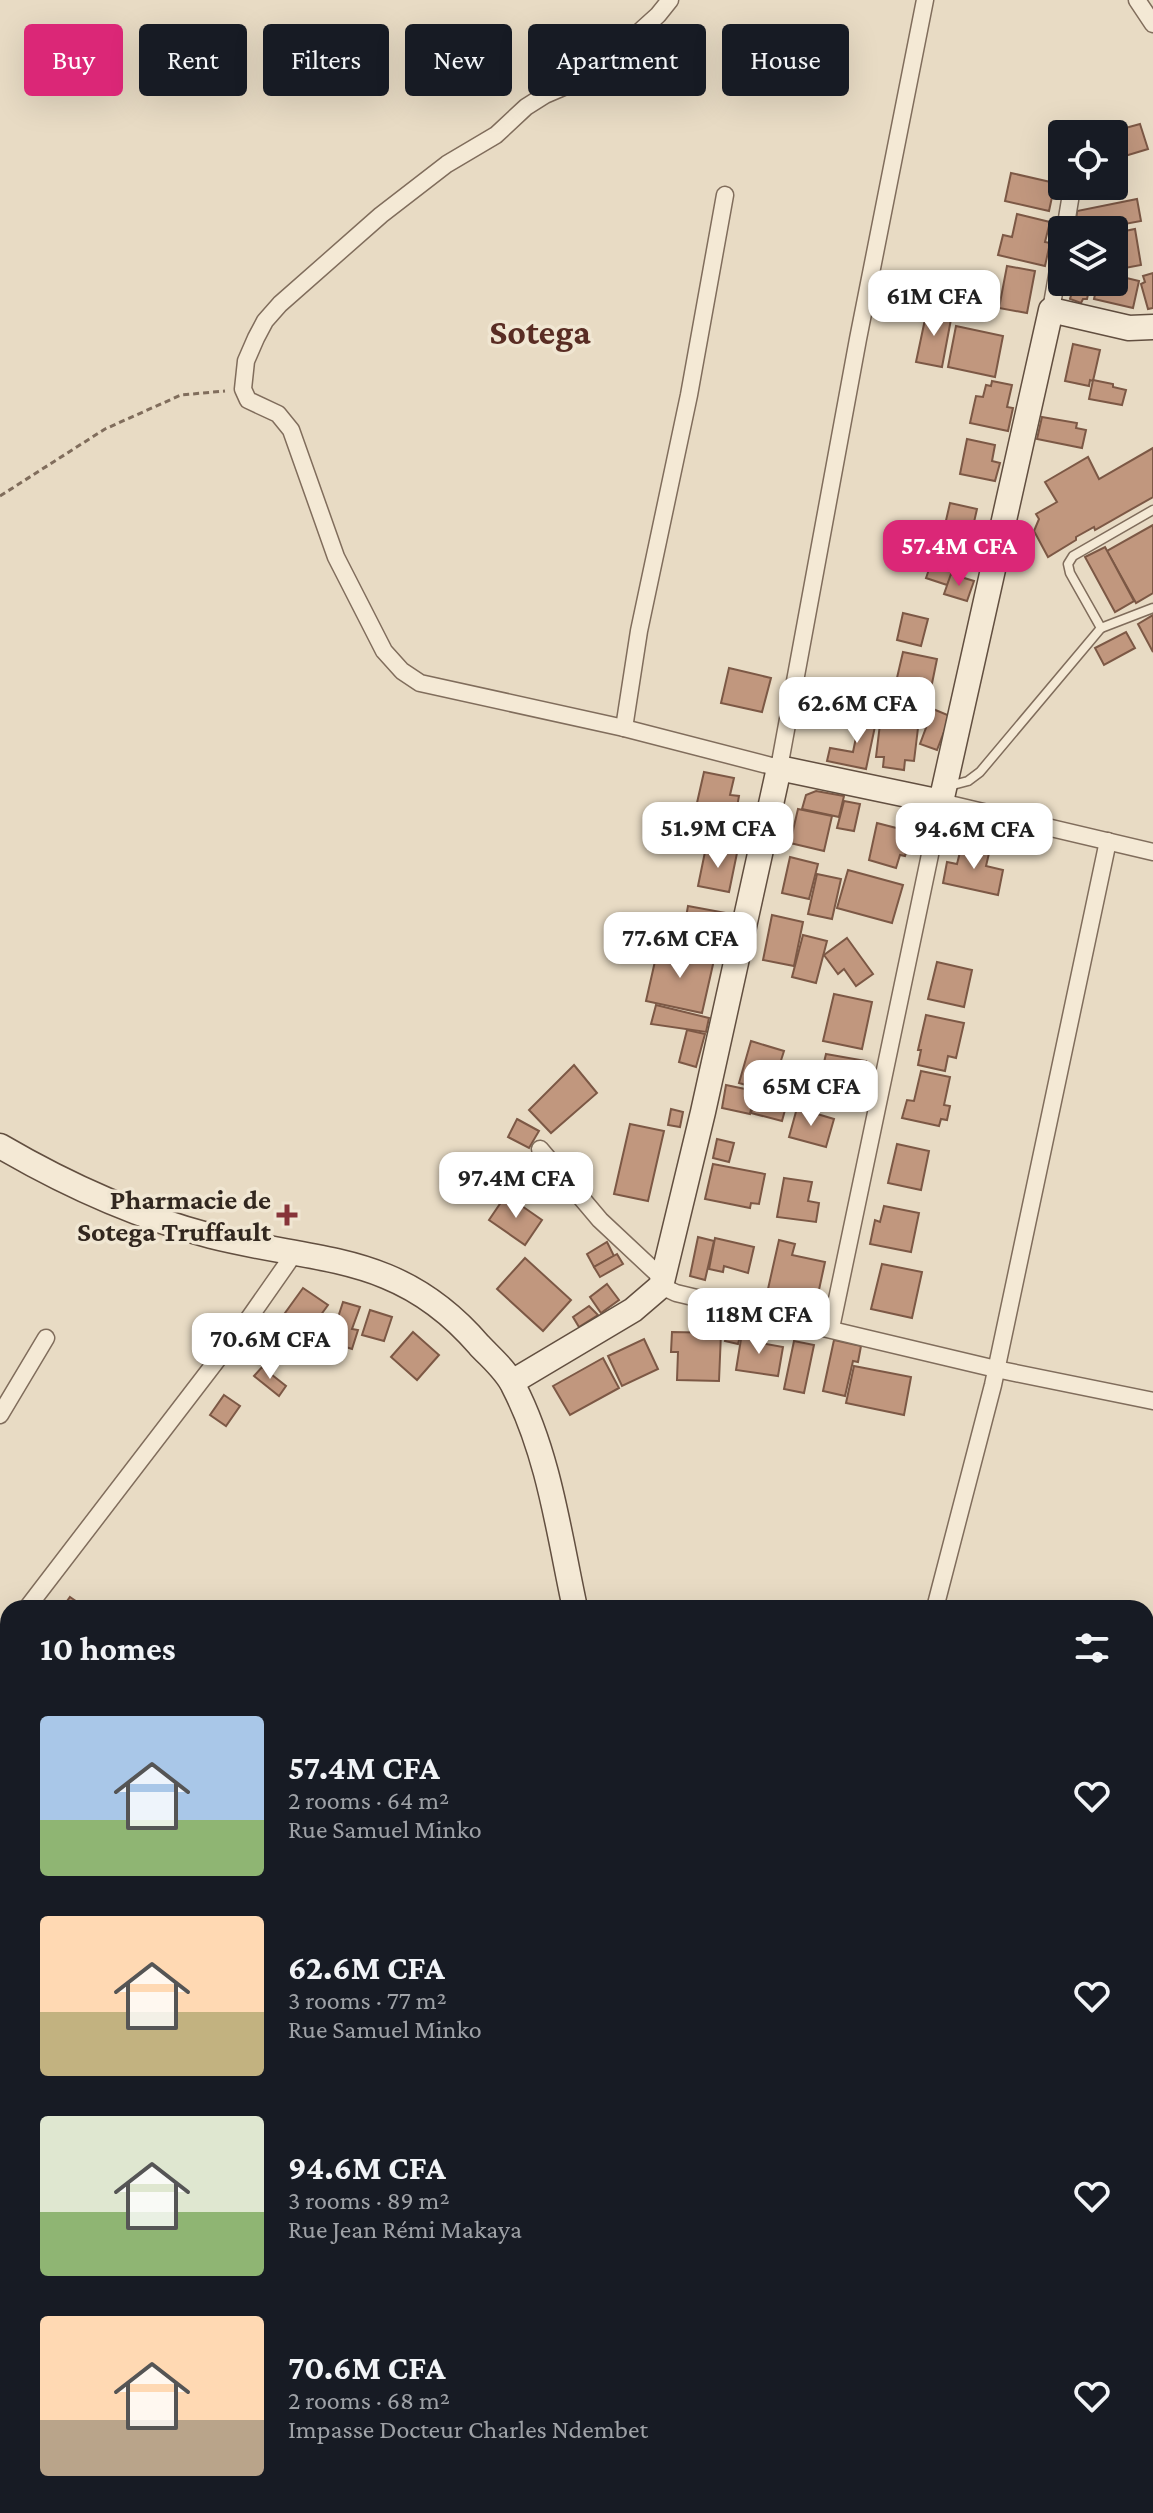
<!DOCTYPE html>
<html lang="en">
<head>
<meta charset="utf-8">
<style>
	body { margin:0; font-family:"Crimson Pro",serif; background:#242831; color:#f1f3f6; height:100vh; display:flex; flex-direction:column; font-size:30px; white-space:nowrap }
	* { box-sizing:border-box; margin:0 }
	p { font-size:26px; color:#9ea1a6 }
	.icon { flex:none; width:44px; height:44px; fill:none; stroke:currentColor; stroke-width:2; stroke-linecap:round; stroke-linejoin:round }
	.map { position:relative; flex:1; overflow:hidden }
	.drawer { position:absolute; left:0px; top:1600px; width:1154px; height:914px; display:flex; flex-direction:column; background:#171b24; border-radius:24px 24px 0 0; box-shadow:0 8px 32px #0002 }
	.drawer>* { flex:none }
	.guide { position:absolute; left:24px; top:24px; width:1106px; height:72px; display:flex; gap:16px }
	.fabs { position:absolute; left:1048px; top:120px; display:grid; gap:16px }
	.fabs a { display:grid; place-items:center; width:80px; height:80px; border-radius:8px; background:#171b24; box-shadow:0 8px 32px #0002; font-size:40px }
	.price { position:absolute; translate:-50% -68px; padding:0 18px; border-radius:16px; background:#fff; color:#222; font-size:26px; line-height:52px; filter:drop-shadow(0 2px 4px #0008) }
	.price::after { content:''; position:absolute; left:50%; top:48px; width:24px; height:18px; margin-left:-12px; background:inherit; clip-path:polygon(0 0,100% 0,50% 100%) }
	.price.selected { background:#db2777; color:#fff }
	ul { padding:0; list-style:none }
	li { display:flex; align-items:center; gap:24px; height:200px; padding:0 40px }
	li span { display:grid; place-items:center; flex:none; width:224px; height:160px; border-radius:8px; color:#555 }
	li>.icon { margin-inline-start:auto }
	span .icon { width:96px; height:96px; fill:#fffc; stroke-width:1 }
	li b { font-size:34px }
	h2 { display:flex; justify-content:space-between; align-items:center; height:96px; padding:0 40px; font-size:34px }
	.pill { padding:0 28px; border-radius:8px; background:#171b24; box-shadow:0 8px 32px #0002; font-size:28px; line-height:72px }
	.pill.selected { background:#db2777; color:#fff }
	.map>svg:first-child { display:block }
	.building { fill:#c1977e; stroke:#7c5845; stroke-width:2 }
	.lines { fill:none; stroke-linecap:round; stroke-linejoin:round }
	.lane-casing { stroke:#806d5c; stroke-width:11 }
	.street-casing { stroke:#806d5c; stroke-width:19 }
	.secondary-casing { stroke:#624f40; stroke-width:27 }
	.path { stroke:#806d5c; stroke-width:3; stroke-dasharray:6 4; stroke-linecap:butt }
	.lane { stroke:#f4e9d5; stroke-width:8 }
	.street { stroke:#f4e9d5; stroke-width:16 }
	.secondary { stroke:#f4e9d5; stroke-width:24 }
	.poi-dot { fill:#873439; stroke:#f0e6d2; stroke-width:3 }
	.labels { text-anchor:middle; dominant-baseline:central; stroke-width:7; stroke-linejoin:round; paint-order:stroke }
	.poi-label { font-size:28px; font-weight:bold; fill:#32271f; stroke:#f0e6d2; text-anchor:end }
	.district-label { font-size:36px; font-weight:bold; fill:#592c23; stroke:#f0e6d2 }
</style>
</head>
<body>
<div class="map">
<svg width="1153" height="2513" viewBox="0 0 1153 2513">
	<rect width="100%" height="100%" fill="#e8dbc4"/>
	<g class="building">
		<polygon points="1140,124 1148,149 1125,156 1118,130"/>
		<polygon points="1011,173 1055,183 1049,211 1005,201"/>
		<polygon points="1137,199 1141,221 1092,230 1075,230 1077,211"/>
		<polygon points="1017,214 1050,222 1045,242 1050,243 1045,266 998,255 1003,235 1012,237"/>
		<polygon points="1135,229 1141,265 1114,270 1114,233"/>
		<polygon points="1007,266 1035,271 1027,313 999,308"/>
		<polygon points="1153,273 1153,308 1148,309 1141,284 1145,282 1143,276"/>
		<polygon points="1114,275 1139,281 1133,308 1094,299 1098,282 1114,282"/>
		<polygon points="1075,282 1091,282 1087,299 1083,299 1081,303 1070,299"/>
		<polygon points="927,310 952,314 942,367 916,362"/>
		<polygon points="956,326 1003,336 995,377 948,367"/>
		<polygon points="1073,344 1100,350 1093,381 1090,380 1089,386 1065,381"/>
		<polygon points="1093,380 1113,384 1113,387 1126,390 1122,405 1089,399"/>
		<polygon points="992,381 1012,385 1007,407 1013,408 1008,431 970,423 976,396 983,397 986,385 991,386"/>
		<polygon points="1042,417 1077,423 1076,428 1086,430 1082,448 1037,439"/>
		<polygon points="967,439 995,445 992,461 1000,463 995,481 960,474"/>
		<polygon points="1153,448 1153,497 1095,530 1094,527 1076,537 1076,540 1048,557 1034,531 1039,519 1036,514 1057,502 1045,482 1088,457 1099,479"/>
		<polygon points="950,503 977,509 969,544 942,538"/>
		<polygon points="1153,525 1153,593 1136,603 1107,551"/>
		<polygon points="1105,547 1134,601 1115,612 1085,557"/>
		<polygon points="934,555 958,563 947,585 926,578"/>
		<polygon points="951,574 974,581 967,601 944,594"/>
		<polygon points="903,613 928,619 921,646 897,640"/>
		<polygon points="1153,615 1153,652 1138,624"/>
		<polygon points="1126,632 1135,648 1104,665 1095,648"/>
		<polygon points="903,652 937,659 928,703 893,695"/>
		<polygon points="729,668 771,678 762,712 721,703"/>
		<polygon points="933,709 950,716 937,750 920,744"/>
		<polygon points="861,713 877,717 866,769 827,761 830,748 853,752"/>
		<polygon points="880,724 918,728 914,761 905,760 904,770 883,767 884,757 876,757"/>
		<polygon points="704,772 734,778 730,795 739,796 734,824 694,816"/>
		<polygon points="816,791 844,796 839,817 802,809 806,795"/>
		<polygon points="844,801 860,804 854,831 837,828"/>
		<polygon points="798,809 832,816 824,851 790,843"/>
		<polygon points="877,823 912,832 905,856 900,855 896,868 869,860"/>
		<polygon points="962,844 990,849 986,866 1003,870 998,895 943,883 947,862 957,864"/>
		<polygon points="706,847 737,853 729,892 698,886"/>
		<polygon points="790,857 818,864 809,899 782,893"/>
		<polygon points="848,870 903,885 892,923 837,908"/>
		<polygon points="817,874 841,879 832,919 808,914"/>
		<polygon points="688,906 726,913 717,958 680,951"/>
		<polygon points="772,915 803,922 794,966 763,960"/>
		<polygon points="803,935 827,941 816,983 792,977"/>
		<polygon points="847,938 873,974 856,986 844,969 838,974 824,955"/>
		<polygon points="658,948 714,960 702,1013 646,1001"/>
		<polygon points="937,962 972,970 964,1007 928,999"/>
		<polygon points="834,994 872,1002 862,1049 823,1041"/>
		<polygon points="656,1005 709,1018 706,1032 651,1024"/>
		<polygon points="926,1015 964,1023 956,1058 948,1056 945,1071 918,1065 921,1050 918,1050"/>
		<polygon points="687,1030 705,1034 696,1067 679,1062"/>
		<polygon points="751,1041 784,1051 771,1092 739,1083"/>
		<polygon points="826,1054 866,1061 861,1082 854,1081 848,1107 815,1100"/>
		<polygon points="574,1065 597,1093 551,1133 529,1110"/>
		<polygon points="921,1071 950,1077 944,1105 950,1106 947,1120 941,1119 939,1126 902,1118 907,1100 914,1101"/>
		<polygon points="726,1085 755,1091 750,1114 722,1108"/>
		<polygon points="757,1091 788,1099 782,1121 751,1113"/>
		<polygon points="797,1108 834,1119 826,1147 789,1137"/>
		<polygon points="671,1109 683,1112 680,1127 668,1125"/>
		<polygon points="517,1119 539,1131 529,1148 508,1137"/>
		<polygon points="630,1124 664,1131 648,1201 614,1194"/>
		<polygon points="717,1139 734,1143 729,1162 713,1158"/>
		<polygon points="897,1144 929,1151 921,1190 888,1183"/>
		<polygon points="713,1164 765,1174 759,1204 751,1203 750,1208 705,1199"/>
		<polygon points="784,1178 812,1182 808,1201 819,1203 816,1222 777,1217"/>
		<polygon points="506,1195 542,1220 525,1245 489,1220"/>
		<polygon points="884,1206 919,1213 911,1252 870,1244 875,1220 880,1222"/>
		<polygon points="698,1237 714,1241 705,1280 690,1276"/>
		<polygon points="715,1238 754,1247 748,1273 724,1266 723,1272 709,1269"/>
		<polygon points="779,1240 795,1244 792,1255 825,1262 817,1299 768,1289"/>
		<polygon points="607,1242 614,1256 594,1267 587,1254"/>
		<polygon points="617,1254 623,1264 600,1277 594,1267"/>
		<polygon points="525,1258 571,1300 543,1331 497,1289"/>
		<polygon points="882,1264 922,1272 912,1318 871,1309"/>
		<polygon points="607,1284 619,1300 601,1313 590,1297"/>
		<polygon points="303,1288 328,1305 310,1330 285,1313"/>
		<polygon points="343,1302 360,1307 352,1329 358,1330 352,1349 330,1342"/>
		<polygon points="589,1306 598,1315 579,1327 573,1317"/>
		<polygon points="370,1310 392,1317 384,1341 362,1335"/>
		<polygon points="730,1322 743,1325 738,1344 725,1341"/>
		<polygon points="413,1332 439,1355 417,1380 391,1357"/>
		<polygon points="672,1332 721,1333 719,1381 677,1380 678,1352 671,1352"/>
		<polygon points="742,1333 761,1336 761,1343 783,1347 778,1376 736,1370"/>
		<polygon points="644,1339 658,1369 622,1386 608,1356"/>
		<polygon points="834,1340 861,1346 858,1362 853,1361 845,1396 823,1391"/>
		<polygon points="794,1341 814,1345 804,1393 784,1389"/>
		<polygon points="603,1358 619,1388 570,1415 553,1386"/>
		<polygon points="854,1366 911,1377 904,1415 846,1403"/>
		<polygon points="262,1367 286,1386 279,1396 254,1376"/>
		<polygon points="224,1395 240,1406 226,1426 210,1415"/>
		<polygon points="70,1597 86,1608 62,1608"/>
		<polygon points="0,1825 8,1830 8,1850 0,1845"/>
	</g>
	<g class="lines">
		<g class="lane-casing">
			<g id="lane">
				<polyline points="1101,628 1153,608"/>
				<polyline points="949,786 968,781 980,772 1101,628 1070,573 1068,564 1073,556 1153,510"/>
			</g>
		</g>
		<g class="street-casing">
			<g id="street">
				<polyline points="670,0 658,15 606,62 580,80 545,95 526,107 496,135 447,164 381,215 280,304 265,321 256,338 246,361 243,389 248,400 278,414 291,430 336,557 384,651 402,671 420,683 624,728 779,768 858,339 925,0"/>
				<polyline points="1137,0 1153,24"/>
				<polyline points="1065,230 1071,194"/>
				<polyline points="1051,310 1062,247"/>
				<polyline points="624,728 639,631 689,395 725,195"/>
				<polyline points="540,1149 600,1220 663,1279"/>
				<polyline points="661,1286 676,1293 996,1369 1153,1401"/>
				<polyline points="831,1328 941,802 1153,852"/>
				<polyline points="0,1415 46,1338"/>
				<polyline points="27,1608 247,1321 296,1251"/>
				<polyline points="935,1608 993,1385 1108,841"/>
				<polyline points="0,1643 8,1632"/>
				<polyline points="1146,2015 1153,2020"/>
				<polyline points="757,2506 765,2513"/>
				<polyline points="948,2506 955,2513"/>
				<polyline points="21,2513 24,2506"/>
			</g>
		</g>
		<g class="secondary-casing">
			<g id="secondary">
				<path d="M0,1146C65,1184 138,1217 211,1236C318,1263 399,1252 479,1345C491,1358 507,1371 514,1387C549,1455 559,1534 575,1608"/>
				<polyline points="512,1382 633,1310 661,1286 703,1112 779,768 941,802 1051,310 1129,328 1153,327"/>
				<polyline points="1146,2449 1153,2455"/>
			</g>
		</g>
		<polyline class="path" points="0,496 105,429 181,395 225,391"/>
		<use href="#lane" class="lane"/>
		<use href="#street" class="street"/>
		<use href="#secondary" class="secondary"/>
	</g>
	<path class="poi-dot" d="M283 1203h8v8h8v8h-8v8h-8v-8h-8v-8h8z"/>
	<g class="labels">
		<g class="poi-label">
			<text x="271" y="1199">Pharmacie de<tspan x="271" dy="32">Sotega Truffault</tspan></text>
		</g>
		<g class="district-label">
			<text x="540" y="332">Sotega</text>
		</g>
	</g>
</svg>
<div class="fabs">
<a><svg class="icon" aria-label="locate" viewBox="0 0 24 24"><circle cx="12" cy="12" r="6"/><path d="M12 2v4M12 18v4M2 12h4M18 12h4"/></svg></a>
<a><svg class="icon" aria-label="layers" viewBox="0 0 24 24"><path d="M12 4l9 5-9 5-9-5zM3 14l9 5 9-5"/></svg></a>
</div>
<b class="price" style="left:934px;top:338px">61M CFA</b>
<b class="price selected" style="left:959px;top:588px">57.4M CFA</b>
<b class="price" style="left:857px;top:745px">62.6M CFA</b>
<b class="price" style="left:718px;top:870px">51.9M CFA</b>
<b class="price" style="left:974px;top:871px">94.6M CFA</b>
<b class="price" style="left:680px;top:980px">77.6M CFA</b>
<b class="price" style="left:811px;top:1128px">65M CFA</b>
<b class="price" style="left:516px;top:1220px">97.4M CFA</b>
<b class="price" style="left:759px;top:1356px">118M CFA</b>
<b class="price" style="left:270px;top:1381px">70.6M CFA</b>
<div class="guide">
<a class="pill selected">Buy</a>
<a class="pill">Rent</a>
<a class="pill">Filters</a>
<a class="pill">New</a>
<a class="pill">Apartment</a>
<a class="pill">House</a>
</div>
<section class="drawer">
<h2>10 homes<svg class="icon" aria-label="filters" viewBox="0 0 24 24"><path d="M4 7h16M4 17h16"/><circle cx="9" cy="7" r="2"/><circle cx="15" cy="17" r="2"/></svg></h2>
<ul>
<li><span style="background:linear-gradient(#a9c7e8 65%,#8fb573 0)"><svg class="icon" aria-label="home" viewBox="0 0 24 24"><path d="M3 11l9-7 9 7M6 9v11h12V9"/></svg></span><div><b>57.4M CFA</b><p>2 rooms · 64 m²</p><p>Rue Samuel Minko</p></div><svg class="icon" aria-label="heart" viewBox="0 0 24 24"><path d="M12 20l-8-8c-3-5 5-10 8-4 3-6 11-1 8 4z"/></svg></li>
<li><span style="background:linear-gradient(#ffd9b3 60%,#c2b280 0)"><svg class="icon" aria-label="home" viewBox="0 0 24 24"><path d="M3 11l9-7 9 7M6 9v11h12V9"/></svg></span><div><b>62.6M CFA</b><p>3 rooms · 77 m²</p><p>Rue Samuel Minko</p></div><svg class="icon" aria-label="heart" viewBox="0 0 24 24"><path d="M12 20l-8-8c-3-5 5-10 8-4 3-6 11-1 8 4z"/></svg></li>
<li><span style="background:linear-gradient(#dfe7d0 60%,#8fb573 0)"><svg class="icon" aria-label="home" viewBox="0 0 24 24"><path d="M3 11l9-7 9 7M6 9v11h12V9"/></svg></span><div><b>94.6M CFA</b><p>3 rooms · 89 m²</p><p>Rue Jean Rémi Makaya</p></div><svg class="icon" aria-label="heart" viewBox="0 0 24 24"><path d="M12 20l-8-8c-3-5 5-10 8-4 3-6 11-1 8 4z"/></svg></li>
<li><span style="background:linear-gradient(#ffd9b3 65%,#b9a48a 0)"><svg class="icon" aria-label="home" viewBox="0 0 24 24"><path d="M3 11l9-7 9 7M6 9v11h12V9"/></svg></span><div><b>70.6M CFA</b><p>2 rooms · 68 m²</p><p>Impasse Docteur Charles Ndembet</p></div><svg class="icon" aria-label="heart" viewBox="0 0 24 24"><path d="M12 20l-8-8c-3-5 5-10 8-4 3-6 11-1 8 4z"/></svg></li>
</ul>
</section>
</div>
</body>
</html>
